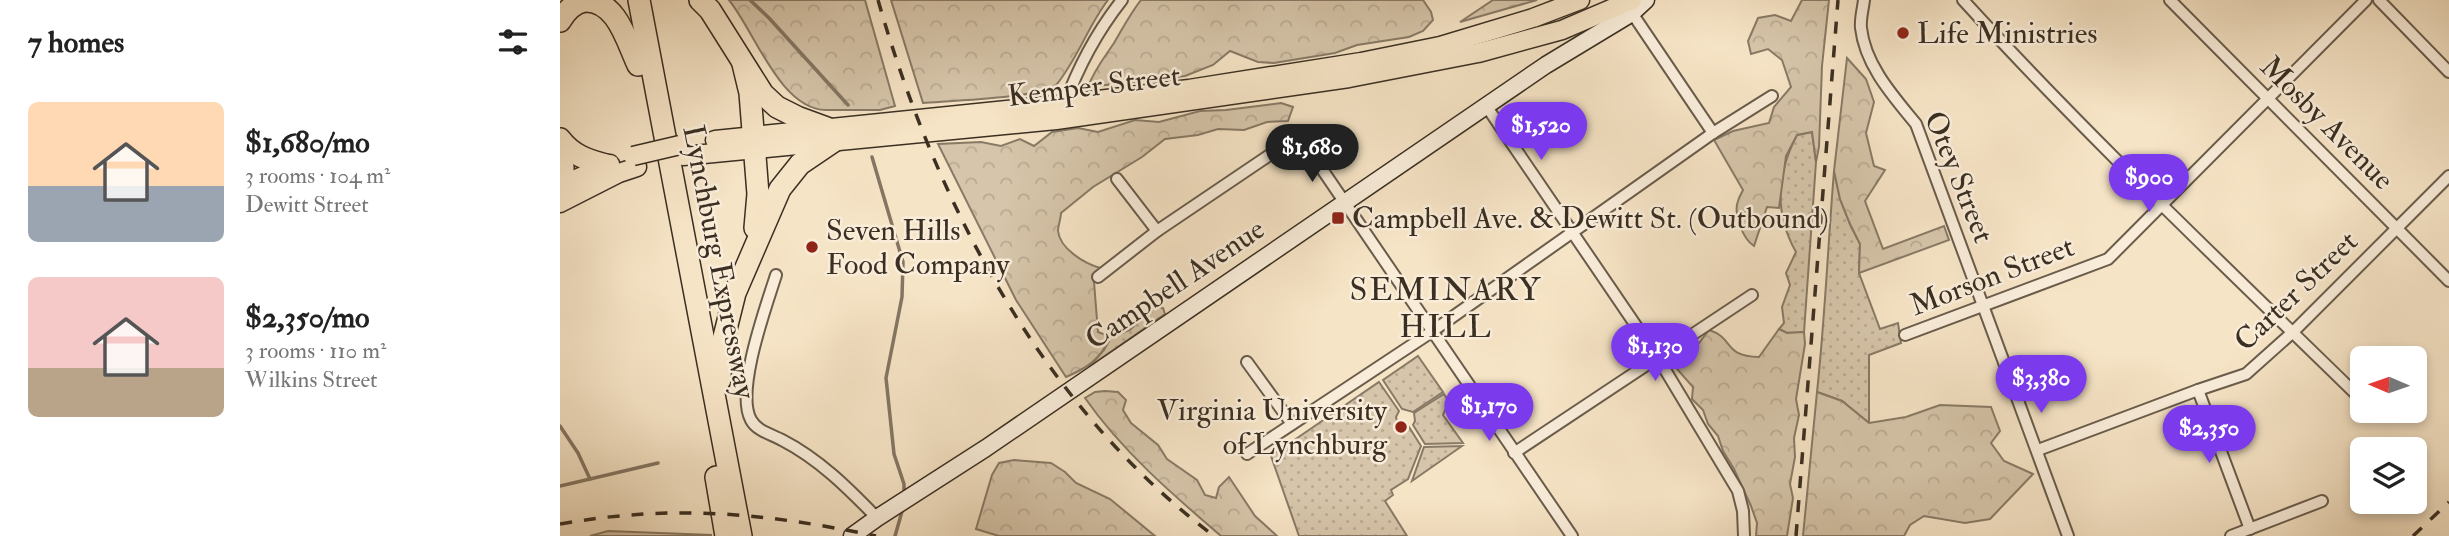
<!DOCTYPE html>
<html lang="en">
<head>
<meta charset="utf-8">
<style>
	body { margin:0; font-family:"IM FELL Double Pica",serif; background:#f6f6f6; color:#222; height:100vh; display:flex; flex-direction:column; font-size:26px; white-space:nowrap }
	* { box-sizing:border-box; margin:0 }
	p { font-size:23px; color:#767676 }
	.icon { flex:none; width:38px; height:38px; fill:none; stroke:currentColor; stroke-width:2; stroke-linecap:round; stroke-linejoin:round }
	.map { position:relative; flex:1; overflow:hidden }
	.drawer { display:flex; flex-direction:column; background:#fff; width:560px }
	.drawer>* { flex:none }
	.needle { width:46px; rotate:272deg }
	.fabs { position:absolute; left:1790px; top:346px; display:grid; gap:14px }
	.fabs a { display:grid; place-items:center; width:77px; height:77px; border-radius:10px; background:#fff; box-shadow:0 4px 10px #0003; font-size:35px }
	.price { position:absolute; translate:-50% -60px; padding:0 16px; border-radius:24px; background:#7c3aed; color:#fff; font-size:23px; line-height:46px; filter:drop-shadow(0 2px 4px #0008) }
	.price::after { content:''; position:absolute; left:50%; top:42px; width:21px; height:16px; margin-left:-10px; background:inherit; clip-path:polygon(0 0,100% 0,50% 100%) }
	.price.current { background:#222; color:#fff }
	ul { padding:0; list-style:none }
	li { display:flex; align-items:center; gap:21px; height:175px; padding:0 28px }
	li span { display:grid; place-items:center; flex:none; width:196px; height:140px; border-radius:10px; color:#555 }
	li>.icon { margin-inline-start:auto }
	span .icon { width:84px; height:84px; fill:#fffc; stroke-width:1 }
	li b { font-size:30px }
	h2 { display:flex; justify-content:space-between; align-items:center; height:84px; padding:0 28px; font-size:30px }
	main { display:flex; flex:1; min-height:0 }
	.map>svg:first-child { display:block }
	.grass { fill:url(#grass-dots); stroke:#887a66; stroke-width:2 }
	.forest { fill:url(#forest-crowns); stroke:#887a66; stroke-width:2 }
	.lines { fill:none; stroke-linecap:round; stroke-linejoin:round }
	.stream { stroke:#847663; stroke-width:3.5 }
	.street-casing { stroke:#695c4b; stroke-width:14 }
	.secondary-casing { stroke:#3a2f22; stroke-width:19 }
	.primary-casing { stroke:#3a2f22; stroke-width:21 }
	.highway-casing { stroke:#3a2f22; stroke-width:24 }
	.street { stroke:#f9edda; stroke-width:10 }
	.secondary { stroke:#f9edda; stroke-width:16 }
	.primary { stroke:#f6e4c6; stroke-width:18 }
	.highway { stroke:#f6e4c6; stroke-width:21 }
	.rail { stroke:#3a2f22; stroke-width:3.5; stroke-dasharray:12 12; stroke-linecap:butt }
	.primary-bridge-casing { stroke:#3a2f22; stroke-width:21; stroke-linecap:butt }
	.primary-bridge { stroke:#f6e4c6; stroke-width:18 }
	.poi-dot { fill:#8f2418; stroke:#f9edda; stroke-width:2.5 }
	.labels { text-anchor:middle; dominant-baseline:central; stroke-width:5; stroke-linejoin:round; paint-order:stroke }
	.poi-label { font-size:30px; fill:#3a2f22; stroke:#f9edda; text-anchor:start }
	.street-label { font-size:30px; fill:#3a2f22; stroke:#f9edda }
	.neighbourhood-label { font-size:32px; letter-spacing:2px; fill:#3a2f22; stroke:#f9edda }
</style>
</head>
<body>
<main>
<section class="drawer">
<h2>7 homes<svg class="icon" aria-label="filters" viewBox="0 0 24 24"><path d="M4 7h16M4 17h16"/><circle cx="9" cy="7" r="2"/><circle cx="15" cy="17" r="2"/></svg></h2>
<ul>
<li><span style="background:linear-gradient(#ffd9b3 60%,#9aa5b1 0)"><svg class="icon" aria-label="home" viewBox="0 0 24 24"><path d="M3 11l9-7 9 7M6 9v11h12V9"/></svg></span><div><b>$1,680/mo</b><p>3 rooms · 104 m²</p><p>Dewitt Street</p></div></li>
<li><span style="background:linear-gradient(#f6c9c9 65%,#b9a48a 0)"><svg class="icon" aria-label="home" viewBox="0 0 24 24"><path d="M3 11l9-7 9 7M6 9v11h12V9"/></svg></span><div><b>$2,350/mo</b><p>3 rooms · 110 m²</p><p>Wilkins Street</p></div></li>
</ul>
</section>
<div class="map">
<svg width="1889" height="536" viewBox="0 0 1889 536">
	<defs>
		<pattern id="grass-dots" width="8" height="8" patternUnits="userSpaceOnUse" patternTransform="scale(1.75)"><rect width="8" height="8" fill="#d6c5aa"/><path d="M2 2h.1M6 6h.1" fill="none" stroke="#b8aa92" stroke-width="1.8" stroke-linecap="round"/></pattern>
		<pattern id="forest-crowns" width="20" height="18" patternUnits="userSpaceOnUse" patternTransform="scale(1.75)"><rect width="20" height="18" fill="#d6c5aa"/><path d="M2 6a3 3 0 1 1 6 0M12 15a3 3 0 1 1 6 0" fill="none" stroke="#b8aa92"/></pattern>
	</defs>
	<rect width="100%" height="100%" fill="#f6e4c6"/>
	<filter id="stains"><feTurbulence type="fractalNoise" baseFrequency=".00286" numOctaves="4"/><feColorMatrix values="0 0 0 0 .2 0 0 0 0 .09 0 0 0 0 .02 0 0 0 .5 -.17"/></filter>
	<radialGradient id="worn" r=".72"><stop offset=".6" stop-color="#630" stop-opacity="0"/><stop offset="1" stop-color="#630" stop-opacity=".3"/></radialGradient>
	<g class="grass">
		<path d="M1252,132L1256,162L1244,332L1227,333L1219,329L1224,323L1222,307L1230,285L1226,273L1236,252C1214,213 1217,173 1237,135Z"/>
		<path d="M1274,171L1280,199L1290,224L1300,244L1299,273L1320,329L1338,323L1341,343L1309,355V423L1282,401L1257,392C1265,318 1268,244 1274,171Z"/>
		<polygon points="594,307 603,308 605,314 529,367 544,350 551,337 570,330"/>
		<polygon points="858,356 883,392 853,412 842,409 823,380"/>
		<polygon points="819,382 839,411 836,417 838,425 845,428 849,427 861,446 848,479 831,490 833,495 825,501 847,536 739,536 711,456"/>
		<polygon points="884,394 889,402 883,415 903,443 865,444 853,425 855,421 854,413"/>
		<polygon points="902,446 852,481 864,447"/>
	</g>
	<g class="forest">
		<path d="M169,0H305L335,106L320,110H266C220,109 195,32 169,0Z"/>
		<path d="M331,0H548C528,26 518,58 497,84C486,98 386,101 363,103Z"/>
		<path d="M581,0H863L871,12L873,20L863,31L849,37L797,45L775,53L714,63L698,62L670,51L653,65L625,76L528,87C534,70 544,58 554,43C563,28 570,14 581,0Z"/>
		<polygon points="933,0 977,0 900,22"/>
		<path d="M1242,0H1269L1262,66L1259,147L1256,162L1252,132L1237,135L1226,156L1219,208L1207,207L1194,246C1183,239 1173,214 1178,201C1179,197 1181,194 1183,190L1154,140L1173,131L1209,123L1214,107L1231,87L1222,60L1208,49L1191,54L1188,41L1198,18L1215,15L1231,21Z"/>
		<polygon points="1287,58 1306,79 1314,102 1306,133 1314,166 1325,170 1305,201 1323,249 1384,226 1389,240 1299,273 1300,244 1290,224 1280,199 1274,171"/>
		<path d="M721,103L733,107L728,121L707,122L684,130L658,129L638,135L605,139L582,157L533,187L501,213C501,218 498,226 498,231C500,249 524,263 540,268L534,282L538,332L551,337C539,360 529,367 506,377L456,300L378,144L421,142L441,146L460,139L474,146L492,132L518,128L538,132L575,120L599,122L640,111L666,110Z"/>
		<path d="M1219,329L1227,333L1244,332L1245,344L1236,399L1239,415L1234,438L1235,457L1230,484L1233,498L1227,536H1196L1197,523L1191,506L1174,469L1163,451L1158,436L1148,424L1143,410L1132,399L1133,387L1110,361L1119,346L1139,343L1149,330C1175,338 1162,356 1199,357Z"/>
		<path d="M545,391L558,392L566,400L563,410L571,423L598,445L607,459L637,480L645,495L656,498L659,487L669,477L695,516L717,536H661C612,494 562,451 525,398L535,392Z"/>
		<polygon points="1257,392 1282,401 1309,423 1346,417 1380,405 1431,407 1440,431 1431,443 1444,461 1473,474 1430,519 1405,523 1364,516 1350,525 1344,536 1243,536"/>
		<polygon points="454,460 491,463 505,472 516,483 550,499 595,536 439,536 416,529 432,475 439,463"/>
		<polygon points="48,531 151,535 151,536 30,536"/>
	</g>
	<g class="lines">
		<g class="stream">
			<polyline points="190,0 209,18 288,105"/>
			<polyline points="312,157 343,262 342,297 326,378 334,454 344,484 344,493"/>
			<polyline points="0,426 18,453 30,479"/>
			<polyline points="0,486 98,463"/>
			<polyline points="335,536 343,508"/>
		</g>
		<g class="street-casing">
			<g id="street">
				<path d="M1304,0C1303,9 1300,19 1301,28C1305,65 1333,96 1356,124L1508,536"/>
				<path d="M1403,0C1530,139 1668,269 1802,400"/>
				<polyline points="1610,0 1889,281"/>
				<polyline points="1819,0 1889,72"/>
				<polyline points="1072,13 1153,133"/>
				<path d="M504,106C518,67 536,33 562,0"/>
				<polyline points="927,107 1098,358 1178,491 1183,511 1184,536"/>
				<polyline points="557,179 597,231"/>
				<path d="M216,275C206,307 175,391 191,420C197,431 211,434 222,440C259,459 288,488 317,518"/>
				<polyline points="538,277 597,231 717,150 733,141 740,141 751,153 1012,536"/>
				<polyline points="1345,335 1548,259 1806,0"/>
				<polyline points="687,362 732,424"/>
				<polyline points="1638,390 1690,529"/>
				<polyline points="1478,450 1638,390 1686,374 1733,332 1889,176"/>
				<polyline points="954,453 1192,295"/>
				<polyline points="687,454 867,335 1153,133 1212,96"/>
				<polyline points="1671,536 1762,501"/>
			</g>
		</g>
		<g class="secondary-casing">
			<polyline id="secondary" points="292,536 317,518 426,448 986,65 1072,13 1086,0"/>
		</g>
		<g class="primary-casing">
			<g id="primary">
				<polyline points="155,140 505,104 629,89 801,62 880,46 973,18 1020,0"/>
				<polyline points="123,156 496,120 789,78 918,53 1002,30 1072,0"/>
				<polyline points="0,186 50,164"/>
				<polyline points="0,203 59,173 77,167"/>
			</g>
		</g>
		<g class="highway-casing">
			<g id="highway">
				<polyline points="79,0 181,536"/>
				<polyline points="140,0 150,10 203,94 217,107 237,117 267,128"/>
				<path d="M0,21C6,11 13,3 25,1C57,0 67,42 78,65"/>
				<polyline points="183,64 190,93 198,194 195,228"/>
				<path d="M0,139C12,155 27,160 46,165"/>
				<polyline points="0,160 3,167 3,184"/>
				<polyline points="160,380 161,349 175,293 220,189 240,164 274,141"/>
				<polyline points="156,477 166,536"/>
			</g>
		</g>
		<use href="#street" class="street"/>
		<use href="#secondary" class="secondary"/>
		<use href="#primary" class="primary"/>
		<use href="#highway" class="highway"/>
		<g class="rail">
			<path d="M318,0C376,203 482,407 654,536"/>
			<path d="M0,524C113,504 205,513 316,536"/>
			<polyline points="1236,536 1278,0"/>
			<polyline points="1853,536 1889,502"/>
		</g>
		<g class="primary-bridge-casing">
			<polyline id="primary-bridge" points="73,156 120,145"/>
		</g>
		<use href="#primary-bridge" class="primary-bridge"/>
	</g>
	<g class="poi-dot">
		<circle cx="1343" cy="33" r="7"/>
		<rect x="771" y="211" width="14" height="14" rx="3.5"/>
		<circle cx="252" cy="247" r="7"/>
		<circle cx="841" cy="427" r="7"/>
	</g>
	<g class="labels">
		<g class="poi-label">
			<text x="1357" y="33">Life Ministries</text>
			<text x="792" y="218">Campbell Ave. &amp; Dewitt St. (Outbound)</text>
			<text x="266" y="230">Seven Hills<tspan x="266" dy="34">Food Company</tspan></text>
			<text x="827" y="410" text-anchor="end">Virginia University<tspan x="827" dy="34">of Lynchburg</tspan></text>
		</g>
		<g class="street-label">
			<text transform="translate(534 86) rotate(-7)">Kemper Street</text>
			<text transform="translate(1767 123) rotate(45)">Mosby Avenue</text>
			<text transform="translate(1399 177) rotate(68)">Otey Street</text>
			<text transform="translate(159 262) rotate(79)">Lynchburg Expressway</text>
			<text transform="translate(1432 276) rotate(-21)">Morson Street</text>
			<text transform="translate(615 284) rotate(-34)">Campbell Avenue</text>
			<text transform="translate(1736 291) rotate(-44)">Carter Street</text>
		</g>
		<g class="neighbourhood-label">
			<text x="886" y="290">SEMINARY<tspan x="886" dy="37">HILL</tspan></text>
		</g>
	</g>
	<rect width="100%" height="100%" filter="url(#stains)"/>
	<rect width="100%" height="100%" fill="url(#worn)"/>
</svg>
<div class="fabs">
<a><svg class="needle" viewBox="-14 -14 28 28"><path d="M0-13l5 13h-10z" fill="#e53935"/><path d="M0 13l5-13h-10z" fill="#767676"/></svg></a>
<a><svg class="icon" aria-label="layers" viewBox="0 0 24 24"><path d="M12 4l9 5-9 5-9-5zM3 14l9 5 9-5"/></svg></a>
</div>
<b class="price" style="left:981px;top:162px">$1,520</b>
<b class="price current" style="left:752px;top:184px">$1,680</b>
<b class="price" style="left:1589px;top:214px">$900</b>
<b class="price" style="left:1095px;top:383px">$1,130</b>
<b class="price" style="left:1481px;top:415px">$3,380</b>
<b class="price" style="left:929px;top:443px">$1,170</b>
<b class="price" style="left:1649px;top:465px">$2,350</b>
</div>
</main>
</body>
</html>
